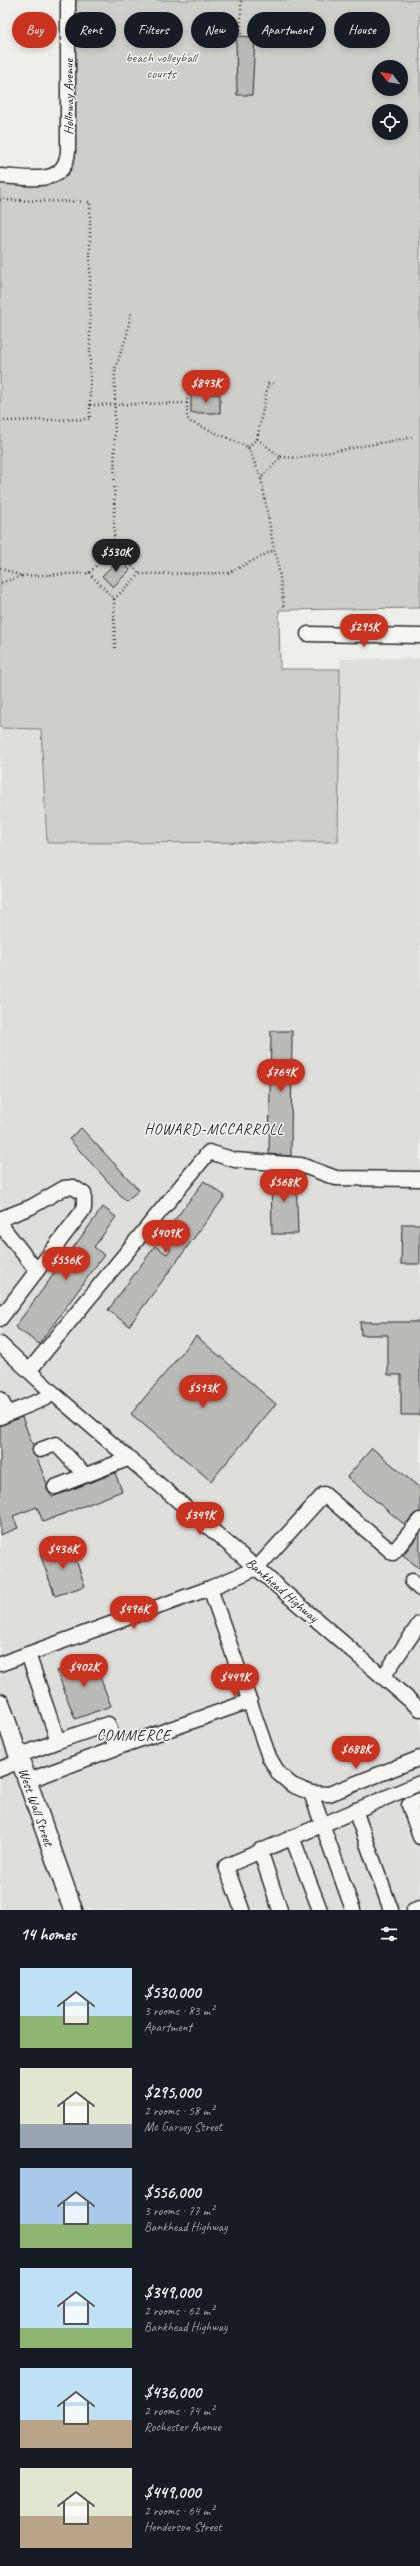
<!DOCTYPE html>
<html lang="en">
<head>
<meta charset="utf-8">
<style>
	body { margin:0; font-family:Caveat,sans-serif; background:#20242c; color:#f1f3f6; height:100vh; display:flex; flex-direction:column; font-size:15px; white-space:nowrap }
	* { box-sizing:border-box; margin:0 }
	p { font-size:13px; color:#9ea1a6 }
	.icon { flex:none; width:22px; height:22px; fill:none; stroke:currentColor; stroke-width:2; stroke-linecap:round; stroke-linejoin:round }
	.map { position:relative; height:1910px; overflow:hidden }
	.side { display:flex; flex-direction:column; background:#171b24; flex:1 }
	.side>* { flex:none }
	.top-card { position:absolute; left:12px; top:12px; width:396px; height:36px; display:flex; gap:8px }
	.needle { width:26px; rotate:301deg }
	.tools { position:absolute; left:372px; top:60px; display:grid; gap:8px }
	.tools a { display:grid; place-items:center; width:36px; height:36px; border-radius:50%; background:#171b24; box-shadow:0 2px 6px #0003; font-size:20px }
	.price { position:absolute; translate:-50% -34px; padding:0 9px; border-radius:14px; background:#c8321e; color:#fff; font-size:13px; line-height:26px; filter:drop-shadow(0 1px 2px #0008) }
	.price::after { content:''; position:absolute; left:50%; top:24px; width:12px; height:9px; margin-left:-6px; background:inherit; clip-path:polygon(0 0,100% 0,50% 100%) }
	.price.selected { background:#222; color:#fff }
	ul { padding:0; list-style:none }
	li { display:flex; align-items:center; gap:12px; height:100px; padding:0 20px }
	li span { display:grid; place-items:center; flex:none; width:112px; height:80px; border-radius:0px; color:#555 }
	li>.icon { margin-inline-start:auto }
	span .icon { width:48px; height:48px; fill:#fffc; stroke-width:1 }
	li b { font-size:17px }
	h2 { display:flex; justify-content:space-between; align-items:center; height:48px; padding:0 20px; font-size:17px }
	.chip { padding:0 14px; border-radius:18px; background:#171b24; box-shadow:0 2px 6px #0003; font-size:14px; line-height:36px }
	.chip.selected { background:#c8321e; color:#fff }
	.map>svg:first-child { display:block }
	.built { fill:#dededb }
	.green { fill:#cececa; stroke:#7c7c7a; fill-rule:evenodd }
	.building { fill:#babab7; stroke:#2b2b2b }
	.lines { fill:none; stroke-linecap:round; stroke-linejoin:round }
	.minor-casing { stroke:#2b2b2b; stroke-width:17 }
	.major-casing { stroke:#2b2b2b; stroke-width:21 }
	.path { stroke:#2b2b2b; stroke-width:2.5; stroke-dasharray:1 3; stroke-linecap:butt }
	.minor { stroke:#f6f6f2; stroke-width:14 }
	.major { stroke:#f6f6f2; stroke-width:18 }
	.labels { text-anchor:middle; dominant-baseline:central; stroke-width:3; stroke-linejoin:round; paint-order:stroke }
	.park-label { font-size:14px; fill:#545453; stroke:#f6f6f2 }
	.street-label { font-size:14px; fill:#2b2b2b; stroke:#f6f6f2 }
	.neighbourhood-label { font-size:15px; letter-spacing:1px; fill:#2b2b2b; stroke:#f6f6f2 }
</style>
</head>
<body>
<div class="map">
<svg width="420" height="1910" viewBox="0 0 420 1910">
	<rect width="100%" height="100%" fill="#eeeeea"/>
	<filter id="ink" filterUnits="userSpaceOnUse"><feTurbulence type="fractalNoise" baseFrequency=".025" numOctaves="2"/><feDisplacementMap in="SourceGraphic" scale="8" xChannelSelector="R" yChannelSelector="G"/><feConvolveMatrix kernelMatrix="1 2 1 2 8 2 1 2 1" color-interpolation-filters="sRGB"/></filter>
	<g filter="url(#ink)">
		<polygon class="built" points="420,658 420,1910 0,1910 0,728 41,729 47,843 338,842 340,659"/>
		<path class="green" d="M70,0H420V608L279,610L280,669H340L338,842L47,843L41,729L0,728V179L63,174ZM379,67H401V89H379ZM379,111H401V133H379Z"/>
		<g class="building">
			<polygon points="236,36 255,37 252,95 237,95"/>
			<rect x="191" y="394" width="29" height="19"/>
			<polygon points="119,559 130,570 113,587 102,576"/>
			<polygon points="271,1031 292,1031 291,1156 269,1154"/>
			<polygon points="81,1128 139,1190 126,1201 69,1139"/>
			<polygon points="271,1171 296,1173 298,1234 272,1234"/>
			<polygon points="204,1181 225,1196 129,1326 108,1310 155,1246 167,1254 171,1249 161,1238"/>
			<polygon points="103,1207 116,1217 94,1247 104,1255 39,1344 15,1327"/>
			<polygon points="402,1224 420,1224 420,1264 401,1264"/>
			<polygon points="360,1322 420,1322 420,1415 401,1415 401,1375 388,1375 388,1335 361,1335"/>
			<polygon points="196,1336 276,1404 211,1481 131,1414"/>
			<polygon points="22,1417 33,1446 32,1453 37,1458 47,1484 47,1490 52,1497 115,1473 122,1491 43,1522 37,1507 13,1516 18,1528 0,1535 0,1426"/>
			<polygon points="372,1448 420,1488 420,1512 414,1514 405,1525 347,1477"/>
			<polygon points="420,1533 420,1569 403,1555"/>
			<polygon points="70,1543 85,1586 55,1596 40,1554"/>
			<polygon points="93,1658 111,1706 75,1719 57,1671"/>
		</g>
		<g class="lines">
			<g class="minor-casing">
				<g id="minor">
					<path d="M0,176C28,177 65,188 68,151V0"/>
					<polyline points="308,634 420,636"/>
					<polyline points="0,1219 31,1207 64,1188 73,1187 84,1194 84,1209 0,1319"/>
					<polyline points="0,1224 37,1271"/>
					<polyline points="0,1344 54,1394 420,1709"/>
					<polyline points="29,1371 209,1152 235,1160 301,1165 336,1178 420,1179"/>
					<polyline points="0,1399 8,1413"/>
					<polyline points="0,1417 46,1398 52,1392"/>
					<polyline points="40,1450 56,1444 85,1475"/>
					<polyline points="55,1487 130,1458"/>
					<polyline points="412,1581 420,1589"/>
					<polyline points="210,1588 269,1757 279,1774 292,1785 311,1793 329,1794 420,1758"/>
					<polyline points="0,1664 210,1588 257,1568 324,1494 393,1553 420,1520"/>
					<polyline points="383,1677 420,1623"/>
					<polyline points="116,1748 250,1701"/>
					<polyline points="18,1756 58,1741 28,1654"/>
					<polyline points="0,1769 20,1761"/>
					<polyline points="27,1781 116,1748 108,1724 58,1741"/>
					<polyline points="311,1793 353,1910"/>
					<polyline points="420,1800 409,1805 420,1837"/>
					<polyline points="355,1810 391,1910"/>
					<polyline points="292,1837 320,1910"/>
					<polyline points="260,1850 280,1910"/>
					<polyline points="242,1910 226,1866 420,1783"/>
					<polyline points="414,1910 420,1908"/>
				</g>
			</g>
			<g class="major-casing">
				<polyline id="major" points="0,1703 73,1910"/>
			</g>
			<g class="path">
				<polyline points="241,34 241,0"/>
				<polyline points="0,200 90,202 90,419 0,421"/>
				<polyline points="187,403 187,418 191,422 248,447 261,478"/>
				<path d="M90,405L187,403C187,394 193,388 194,379"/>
				<polyline points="257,439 268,384 274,384"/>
				<polyline points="248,447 257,439 281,457 261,478 274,550"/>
				<polyline points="281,457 297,458 413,437"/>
				<polyline points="114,548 115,369 127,335 131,312"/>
				<polyline points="0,568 22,576 0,583"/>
				<polyline points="89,573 114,599 140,574 228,573 274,550 277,557 284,607"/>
				<polyline points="22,576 89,573 114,548 140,574"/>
				<polyline points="114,599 115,648"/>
			</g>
			<use href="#minor" class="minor"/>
			<use href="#major" class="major"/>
		</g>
	</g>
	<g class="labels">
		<g class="park-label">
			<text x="161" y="57">beach volleyball<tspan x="161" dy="16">courts</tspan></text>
		</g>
		<g class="street-label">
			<text transform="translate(68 97) rotate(-90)">Holloway Avenue</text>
			<text transform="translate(282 1590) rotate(41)">Bankhead Highway</text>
			<text transform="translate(36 1807) rotate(71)">West Wall Street</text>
		</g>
		<g class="neighbourhood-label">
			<text x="214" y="1129">HOWARD-MCCARROLL</text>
			<text x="134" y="1735">COMMERCE</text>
		</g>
	</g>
</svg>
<div class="tools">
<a><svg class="needle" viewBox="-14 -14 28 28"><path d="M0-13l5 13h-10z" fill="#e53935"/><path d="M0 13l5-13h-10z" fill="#9ea1a6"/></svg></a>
<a><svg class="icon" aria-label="locate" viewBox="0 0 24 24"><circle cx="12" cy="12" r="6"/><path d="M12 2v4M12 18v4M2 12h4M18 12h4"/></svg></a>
</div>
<b class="price" style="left:206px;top:404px">$843K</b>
<b class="price selected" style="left:116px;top:573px">$530K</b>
<b class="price" style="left:364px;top:648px">$295K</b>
<b class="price" style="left:281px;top:1093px">$764K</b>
<b class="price" style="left:284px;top:1203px">$568K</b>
<b class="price" style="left:166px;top:1254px">$409K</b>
<b class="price" style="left:66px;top:1281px">$556K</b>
<b class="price" style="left:203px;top:1409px">$513K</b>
<b class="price" style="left:200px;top:1536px">$349K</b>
<b class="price" style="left:63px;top:1570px">$436K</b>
<b class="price" style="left:134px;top:1630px">$496K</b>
<b class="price" style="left:84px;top:1688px">$402K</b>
<b class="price" style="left:235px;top:1698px">$449K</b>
<b class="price" style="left:356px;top:1770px">$688K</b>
<div class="top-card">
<a class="chip selected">Buy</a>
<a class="chip">Rent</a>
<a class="chip">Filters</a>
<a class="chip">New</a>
<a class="chip">Apartment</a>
<a class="chip">House</a>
</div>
</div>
<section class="side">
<h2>14 homes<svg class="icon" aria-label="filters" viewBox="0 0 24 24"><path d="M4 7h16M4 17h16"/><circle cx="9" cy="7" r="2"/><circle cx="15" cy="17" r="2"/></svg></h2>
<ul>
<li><span style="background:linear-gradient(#bfe0f5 60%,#8fb573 0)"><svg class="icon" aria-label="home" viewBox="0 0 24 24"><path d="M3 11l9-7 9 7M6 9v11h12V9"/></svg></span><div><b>$530,000</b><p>3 rooms · 83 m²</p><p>Apartment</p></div></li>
<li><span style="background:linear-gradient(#dfe7d0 70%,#9aa5b1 0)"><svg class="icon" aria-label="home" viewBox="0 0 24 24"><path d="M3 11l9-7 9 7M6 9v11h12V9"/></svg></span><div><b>$295,000</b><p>2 rooms · 58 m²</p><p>Mc Garvey Street</p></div></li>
<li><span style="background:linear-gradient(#a9c7e8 70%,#8fb573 0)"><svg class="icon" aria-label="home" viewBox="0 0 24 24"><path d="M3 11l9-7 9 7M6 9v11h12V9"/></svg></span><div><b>$556,000</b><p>3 rooms · 77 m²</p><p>Bankhead Highway</p></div></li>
<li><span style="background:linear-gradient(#bfe0f5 75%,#8fb573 0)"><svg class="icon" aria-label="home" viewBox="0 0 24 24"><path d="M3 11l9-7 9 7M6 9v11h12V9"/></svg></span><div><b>$349,000</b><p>2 rooms · 62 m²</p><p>Bankhead Highway</p></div></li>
<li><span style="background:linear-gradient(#bfe0f5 65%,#b9a48a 0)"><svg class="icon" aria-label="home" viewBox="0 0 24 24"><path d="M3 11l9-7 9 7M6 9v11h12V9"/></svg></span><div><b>$436,000</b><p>2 rooms · 74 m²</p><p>Rochester Avenue</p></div></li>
<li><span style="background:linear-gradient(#dfe7d0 60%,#b9a48a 0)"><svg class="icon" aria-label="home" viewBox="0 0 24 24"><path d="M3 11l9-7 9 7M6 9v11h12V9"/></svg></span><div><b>$449,000</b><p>2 rooms · 64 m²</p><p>Henderson Street</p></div></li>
</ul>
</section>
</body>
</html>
